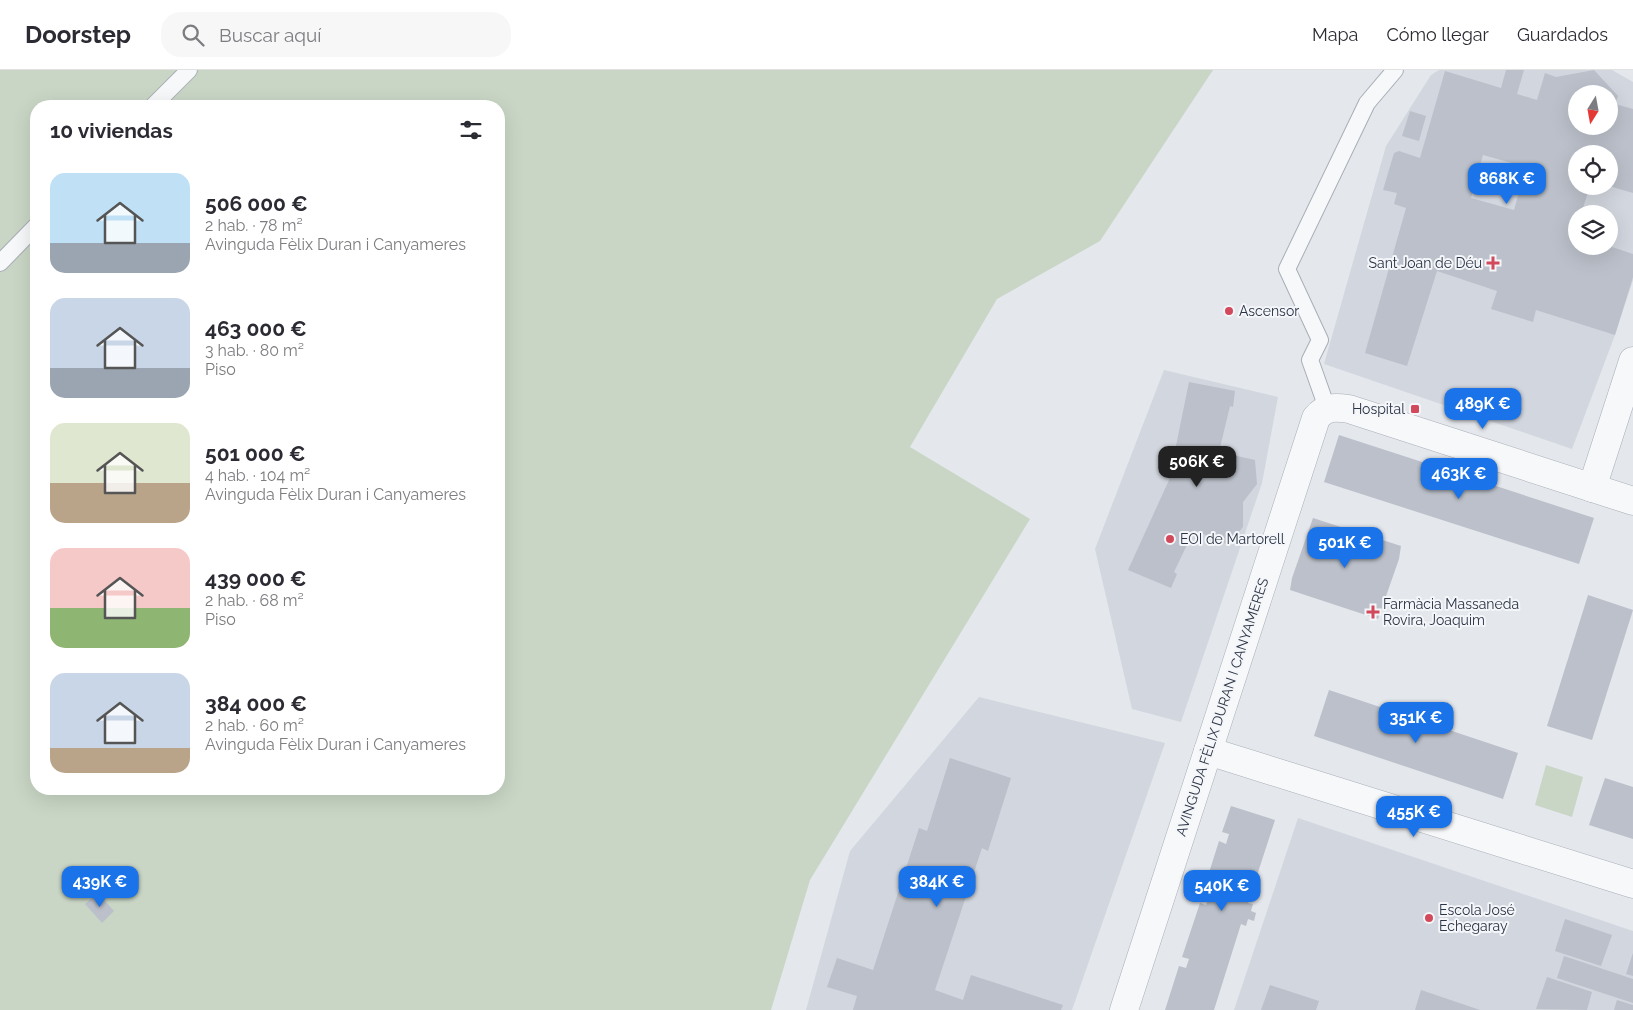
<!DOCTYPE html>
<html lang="es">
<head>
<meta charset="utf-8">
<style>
	body { margin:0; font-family:Raleway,sans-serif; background:#f7f7f7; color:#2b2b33; height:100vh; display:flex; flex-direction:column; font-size:19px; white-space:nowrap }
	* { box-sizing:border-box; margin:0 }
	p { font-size:16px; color:#7c7c81 }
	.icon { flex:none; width:28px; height:28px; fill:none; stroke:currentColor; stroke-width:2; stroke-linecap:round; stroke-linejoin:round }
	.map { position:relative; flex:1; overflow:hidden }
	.drawer { position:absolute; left:30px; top:30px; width:475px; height:695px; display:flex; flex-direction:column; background:#fff; border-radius:20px; box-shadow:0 5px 20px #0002 }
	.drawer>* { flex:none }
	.needle { width:32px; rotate:191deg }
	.buttons { position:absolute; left:1568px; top:15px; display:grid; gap:10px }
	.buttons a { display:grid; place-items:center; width:50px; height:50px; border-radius:50%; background:#fff; box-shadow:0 5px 20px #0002; font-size:25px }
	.price { position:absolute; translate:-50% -42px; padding:0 11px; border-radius:10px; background:#1a73e8; color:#fff; font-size:16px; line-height:32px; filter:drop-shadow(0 1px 2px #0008) }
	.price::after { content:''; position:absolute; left:50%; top:30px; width:15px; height:11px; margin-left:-8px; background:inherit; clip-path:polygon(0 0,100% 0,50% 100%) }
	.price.on { background:#222; color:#fff }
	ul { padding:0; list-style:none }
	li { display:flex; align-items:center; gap:15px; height:125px; padding:0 20px }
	li span { display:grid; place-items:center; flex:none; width:140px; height:100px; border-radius:15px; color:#555 }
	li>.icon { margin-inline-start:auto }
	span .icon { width:60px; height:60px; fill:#fffc; stroke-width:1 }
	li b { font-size:21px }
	h2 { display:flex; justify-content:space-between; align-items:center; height:60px; padding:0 20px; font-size:21px }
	header { display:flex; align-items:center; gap:30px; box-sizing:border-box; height:70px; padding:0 25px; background:#fff; border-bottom:1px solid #e1e1e2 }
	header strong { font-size:24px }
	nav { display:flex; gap:28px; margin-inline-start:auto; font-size:18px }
	.search { width:350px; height:45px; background:#f7f7f7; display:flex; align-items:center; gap:12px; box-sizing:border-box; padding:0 18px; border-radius:20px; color:#7c7c81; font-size:19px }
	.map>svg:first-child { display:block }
	.built { fill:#d2d6de; fill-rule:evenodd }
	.green { fill:#c9d6c5; fill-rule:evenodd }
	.building { fill:#bbc0ca; fill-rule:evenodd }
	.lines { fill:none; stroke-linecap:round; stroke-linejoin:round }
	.service-casing { stroke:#a9aeb7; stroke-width:18 }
	.minor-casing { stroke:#a9aeb7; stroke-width:29 }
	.service { stroke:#f7f8fa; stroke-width:16 }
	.minor { stroke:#f7f8fa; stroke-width:28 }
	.poi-dot { fill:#d1495b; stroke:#f4f6f9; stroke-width:2 }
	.labels { text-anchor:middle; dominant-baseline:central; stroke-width:4; stroke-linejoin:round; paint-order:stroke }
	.poi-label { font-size:14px; fill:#2b3445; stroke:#f4f6f9; text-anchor:start }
	.street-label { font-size:14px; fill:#2b3445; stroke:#f4f6f9 }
</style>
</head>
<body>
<header>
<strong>Doorstep</strong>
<div class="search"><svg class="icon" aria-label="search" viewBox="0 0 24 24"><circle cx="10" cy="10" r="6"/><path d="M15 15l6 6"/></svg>Buscar aquí</div>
<nav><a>Mapa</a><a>Cómo llegar</a><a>Guardados</a></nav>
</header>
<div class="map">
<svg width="1633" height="940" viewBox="0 0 1633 940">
	<rect width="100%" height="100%" fill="#e4e7ec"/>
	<g class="built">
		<path d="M1439,0H1612L1633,12V210L1615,265L1572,379L1324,294L1386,76L1431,5ZM1576,24H1609V56H1576ZM1576,84H1609V116H1576ZM1576,144H1609V176H1576Z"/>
		<polygon points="1164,300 1278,327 1262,413 1181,652 1132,639 1095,479"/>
		<polygon points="979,627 1165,673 1072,940 806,940 850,781"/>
		<polygon points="1298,748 1633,861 1633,940 1234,940"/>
	</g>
	<g class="green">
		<path d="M0,0H1213L1100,171L997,229L910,377L1030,449L810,810L771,940H0ZM36,36H499V719H36Z"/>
		<polygon points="1546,695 1583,707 1572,747 1535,735"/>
	</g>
	<g class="building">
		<path d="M1506,0H1524L1517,24L1537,30L1545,3L1556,7L1594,0L1618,26L1615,34L1633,39V123L1609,116V84H1576V116H1590L1581,144H1576L1574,166L1576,176H1609L1633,184V207L1615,265L1536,240L1533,252L1491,239L1497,221L1437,201L1407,296L1365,283L1406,138L1394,134L1397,123L1383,120L1394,83L1399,81L1420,88L1445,1L1501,18ZM1576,24H1609V56H1576ZM1483,85L1526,97L1514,140L1471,128Z"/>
		<polygon points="1410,41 1426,46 1419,71 1402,66"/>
		<polygon points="1189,312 1235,321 1233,337 1230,336 1219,382 1255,390 1257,414 1243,432 1243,457 1228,475 1194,460 1174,502 1177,504 1171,518 1128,500 1169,410"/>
		<polygon points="1339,365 1594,448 1579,494 1324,412"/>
		<polygon points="1313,448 1347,459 1343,471 1363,477 1367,465 1401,476 1399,489 1378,549 1290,520 1292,508"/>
		<polygon points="1588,525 1633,540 1592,670 1547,656"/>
		<polygon points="1329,620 1518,683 1503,729 1314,666"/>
		<polygon points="950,688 1011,708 988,781 982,778 935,920 963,930 971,905 1063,935 1061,940 853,940 857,926 827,917 837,888 873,900 919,758 927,761"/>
		<polygon points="1605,708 1633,717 1633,769 1589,755"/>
		<polygon points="1231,736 1275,750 1248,833 1253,834 1251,841 1256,843 1254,851 1248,849 1246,856 1241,854 1214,940 1165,940 1179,896 1186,898 1189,889 1182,887 1200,833 1206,835 1209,827 1202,825 1219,771 1226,774 1229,764 1222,762"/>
		<polygon points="98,823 114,841 102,853 85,834"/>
		<polygon points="1565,849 1612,865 1601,896 1555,881"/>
		<polygon points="1633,883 1633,906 1626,904"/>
		<polygon points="1564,886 1633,909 1633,933 1557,908"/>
		<polygon points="1547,907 1592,922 1587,940 1536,939"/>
		<polygon points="1270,915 1319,931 1316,940 1261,940"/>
		<polygon points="1421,920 1480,940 1415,940"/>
		<polygon points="1617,930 1633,935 1633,940 1614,940"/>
	</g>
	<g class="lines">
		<g class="service-casing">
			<g id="service">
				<polyline points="153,36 189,0"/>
				<polyline points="0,193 36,156"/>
				<polyline points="1327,338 1310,290 1320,270 1287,199 1367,33 1395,0"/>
			</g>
		</g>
		<g class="minor-casing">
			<g id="minor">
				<polyline points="1592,418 1633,291"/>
				<polyline points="1208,681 1633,814"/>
				<path d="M1124,940L1316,348C1326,336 1335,337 1349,339L1633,431"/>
			</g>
		</g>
		<use href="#service" class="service"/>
		<use href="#minor" class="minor"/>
	</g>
	<g class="poi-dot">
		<path d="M1490.5 185.5h5v5h5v5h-5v5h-5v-5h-5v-5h5z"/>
		<circle cx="1229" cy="241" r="5"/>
		<rect x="1410" y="334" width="10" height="10" rx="2.5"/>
		<circle cx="1170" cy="469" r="5"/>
		<path d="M1370.5 534.5h5v5h5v5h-5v5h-5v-5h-5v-5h5z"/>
		<circle cx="1429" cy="848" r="5"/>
	</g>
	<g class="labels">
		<g class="poi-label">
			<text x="1482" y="193" text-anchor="end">Sant Joan de Déu</text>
			<text x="1239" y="241">Ascensor</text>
			<text x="1405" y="339" text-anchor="end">Hospital</text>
			<text x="1180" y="469">EOI de Martorell</text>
			<text x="1383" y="534">Farmàcia Massaneda<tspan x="1383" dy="16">Rovira, Joaquim</tspan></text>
			<text x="1439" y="840">Escola José<tspan x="1439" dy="16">Echegaray</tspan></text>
		</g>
		<g class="street-label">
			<text transform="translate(1222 637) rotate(-72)">AVINGUDA FÈLIX DURAN I CANYAMERES</text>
		</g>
	</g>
</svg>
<div class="buttons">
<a><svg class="needle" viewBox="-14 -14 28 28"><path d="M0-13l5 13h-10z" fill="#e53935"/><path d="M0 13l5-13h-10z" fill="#7c7c81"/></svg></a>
<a><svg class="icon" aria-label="locate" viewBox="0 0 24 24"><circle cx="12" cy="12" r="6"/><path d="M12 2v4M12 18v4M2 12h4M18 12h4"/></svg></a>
<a><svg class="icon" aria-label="layers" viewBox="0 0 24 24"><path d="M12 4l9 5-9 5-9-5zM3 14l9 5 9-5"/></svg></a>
</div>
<b class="price" style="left:1507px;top:135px">868K €</b>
<b class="price" style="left:1483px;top:360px">489K €</b>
<b class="price on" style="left:1197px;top:418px">506K €</b>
<b class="price" style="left:1459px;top:430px">463K €</b>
<b class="price" style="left:1345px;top:499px">501K €</b>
<b class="price" style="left:1416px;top:674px">351K €</b>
<b class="price" style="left:1414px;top:768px">455K €</b>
<b class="price" style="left:100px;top:838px">439K €</b>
<b class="price" style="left:937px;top:838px">384K €</b>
<b class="price" style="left:1222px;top:842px">540K €</b>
<section class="drawer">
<h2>10 viviendas<svg class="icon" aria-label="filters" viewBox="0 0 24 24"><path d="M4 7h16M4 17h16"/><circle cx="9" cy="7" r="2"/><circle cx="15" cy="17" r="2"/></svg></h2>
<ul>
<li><span style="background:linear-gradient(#bfe0f5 70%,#9aa5b1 0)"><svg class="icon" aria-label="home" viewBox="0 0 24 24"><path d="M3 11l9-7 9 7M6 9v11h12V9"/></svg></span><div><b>506 000 €</b><p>2 hab. · 78 m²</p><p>Avinguda Fèlix Duran i Canyameres</p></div></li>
<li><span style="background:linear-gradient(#c9d6e8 70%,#9aa5b1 0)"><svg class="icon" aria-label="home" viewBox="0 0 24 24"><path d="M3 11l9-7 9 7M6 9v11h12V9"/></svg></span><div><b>463 000 €</b><p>3 hab. · 80 m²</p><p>Piso</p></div></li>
<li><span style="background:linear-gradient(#dfe7d0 60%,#b9a48a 0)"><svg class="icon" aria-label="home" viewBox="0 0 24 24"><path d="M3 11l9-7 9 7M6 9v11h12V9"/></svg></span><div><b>501 000 €</b><p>4 hab. · 104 m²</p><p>Avinguda Fèlix Duran i Canyameres</p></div></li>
<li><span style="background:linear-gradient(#f6c9c9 60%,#8fb573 0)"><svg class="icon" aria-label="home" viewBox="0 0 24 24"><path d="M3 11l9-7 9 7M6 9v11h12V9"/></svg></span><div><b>439 000 €</b><p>2 hab. · 68 m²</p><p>Piso</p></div></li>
<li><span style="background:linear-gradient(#c9d6e8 75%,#b9a48a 0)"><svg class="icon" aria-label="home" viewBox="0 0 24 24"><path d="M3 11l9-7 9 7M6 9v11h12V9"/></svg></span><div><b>384 000 €</b><p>2 hab. · 60 m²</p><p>Avinguda Fèlix Duran i Canyameres</p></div></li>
</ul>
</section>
</div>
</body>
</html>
